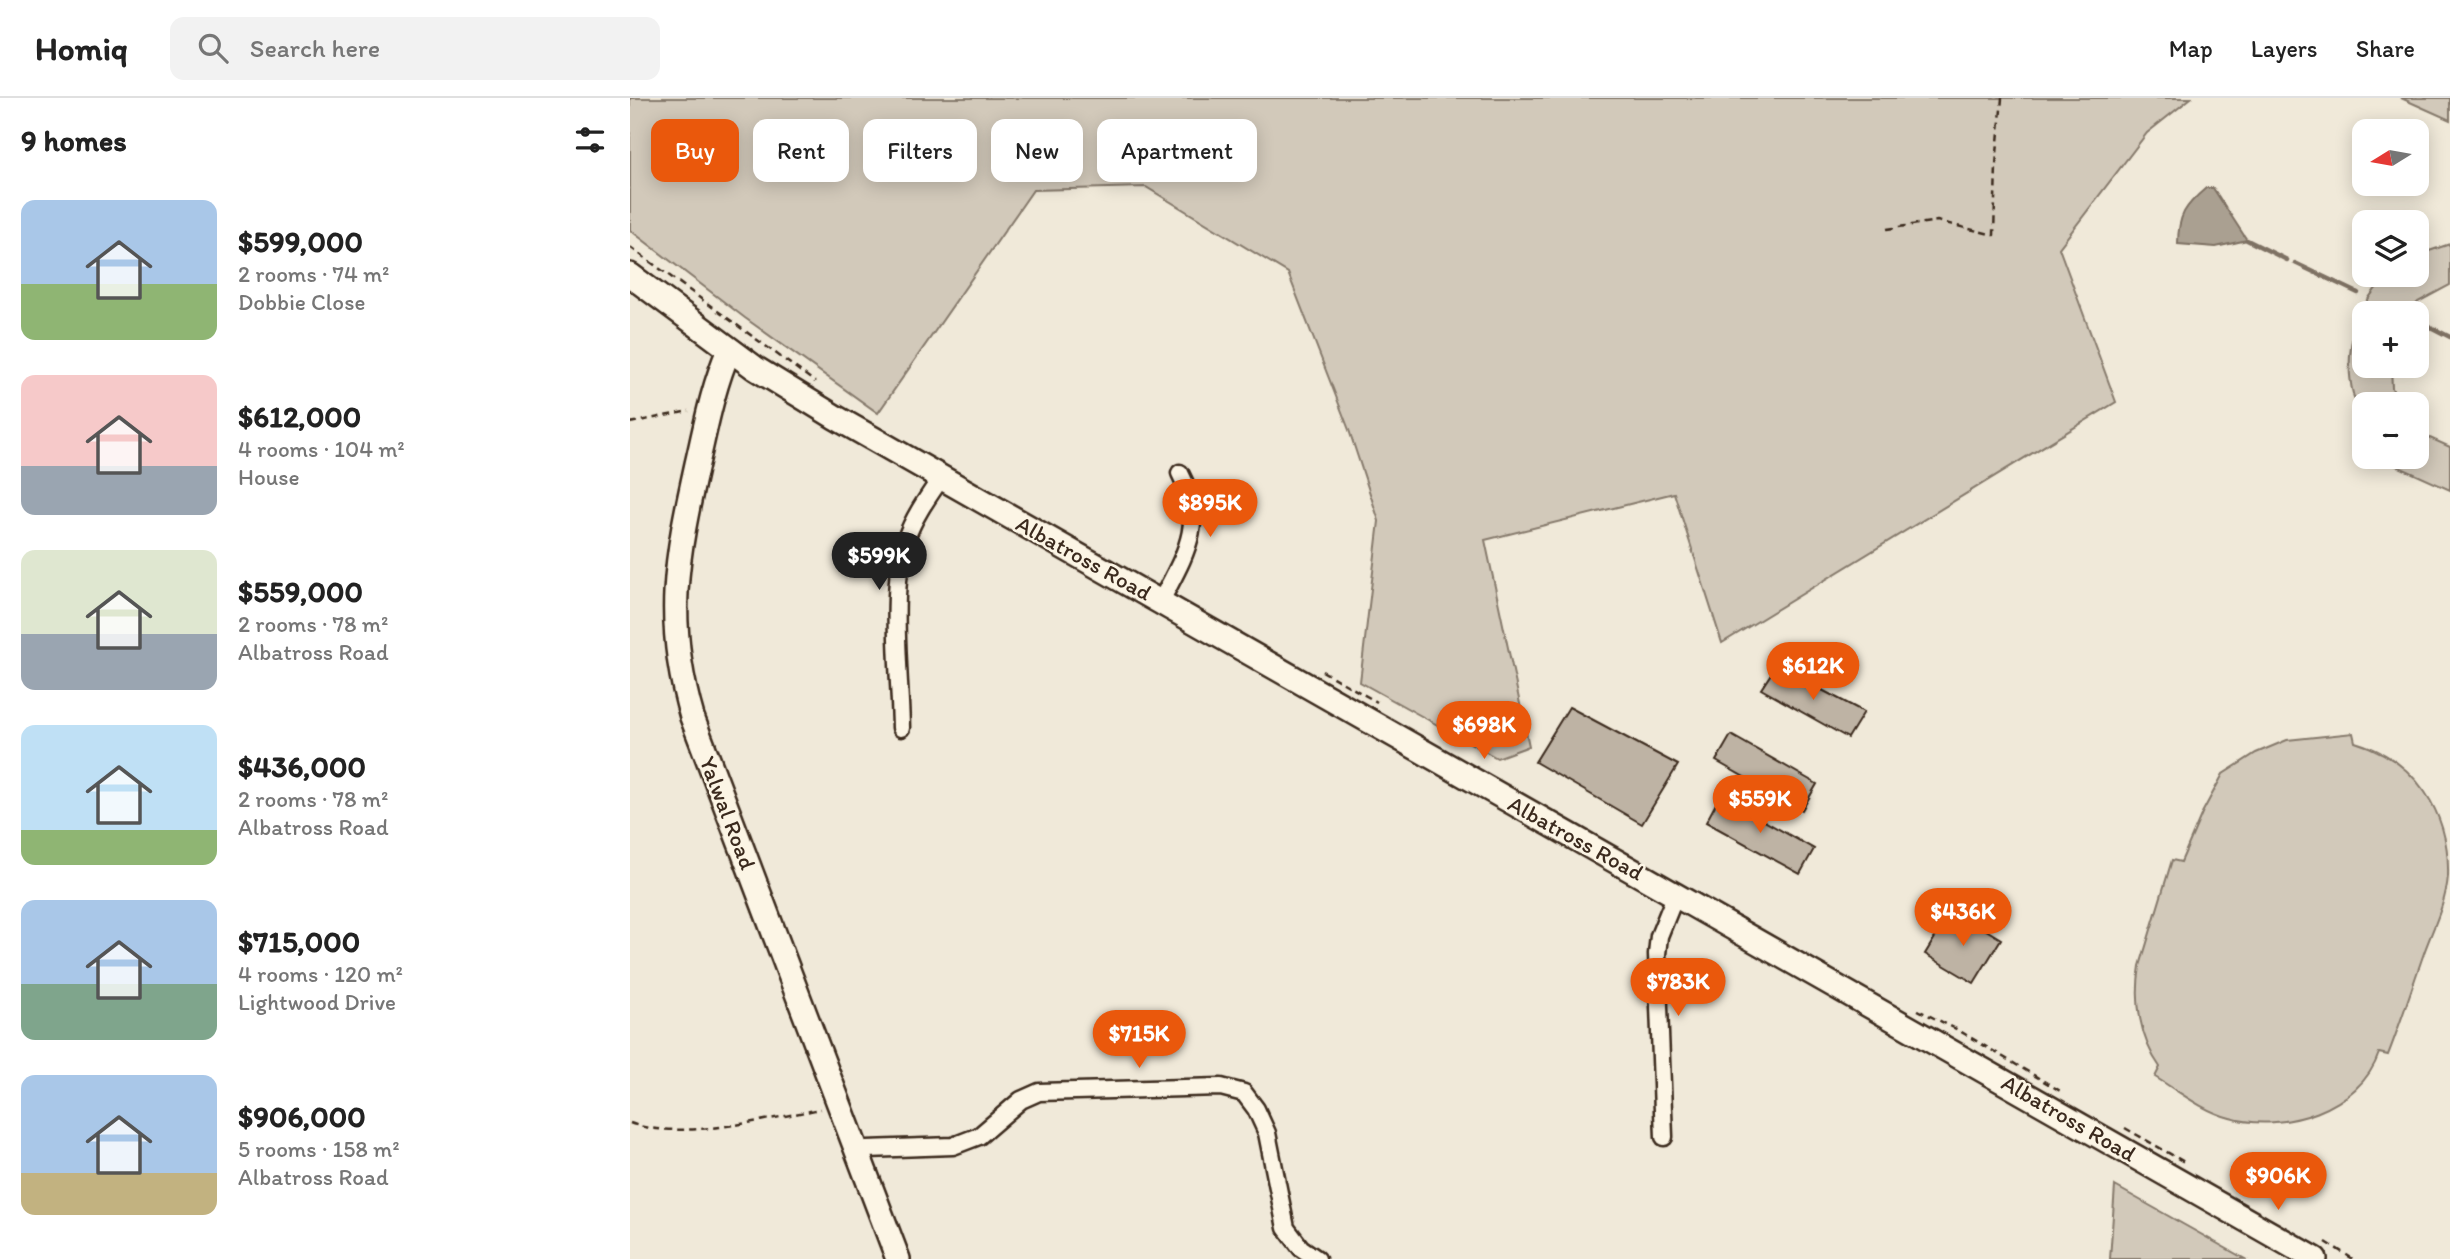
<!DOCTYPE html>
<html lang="en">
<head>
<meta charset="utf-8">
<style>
	body { margin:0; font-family:Itim,sans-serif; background:#f2f2f2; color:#222; height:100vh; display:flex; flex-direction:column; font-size:26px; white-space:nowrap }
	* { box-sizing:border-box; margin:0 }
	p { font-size:23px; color:#767676 }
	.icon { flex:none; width:38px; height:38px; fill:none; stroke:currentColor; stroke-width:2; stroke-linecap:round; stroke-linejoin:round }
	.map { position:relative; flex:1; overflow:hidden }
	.side { display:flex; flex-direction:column; background:#fff; width:630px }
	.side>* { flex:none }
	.hud { position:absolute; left:21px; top:21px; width:665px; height:63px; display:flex; gap:14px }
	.needle { width:46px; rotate:259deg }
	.buttons { position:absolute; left:1722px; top:21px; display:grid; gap:14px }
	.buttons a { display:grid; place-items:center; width:77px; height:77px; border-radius:14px; background:#fff; box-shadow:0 4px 18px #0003; font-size:35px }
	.price { position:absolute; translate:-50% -60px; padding:0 16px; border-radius:24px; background:#ea580c; color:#fff; font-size:23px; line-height:46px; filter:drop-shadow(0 2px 4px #0008) }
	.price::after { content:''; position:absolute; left:50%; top:42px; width:21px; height:16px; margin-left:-10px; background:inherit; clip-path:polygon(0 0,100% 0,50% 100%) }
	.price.current { background:#222; color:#fff }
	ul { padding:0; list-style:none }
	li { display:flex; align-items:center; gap:21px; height:175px; padding:0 21px }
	li span { display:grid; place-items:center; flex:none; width:196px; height:140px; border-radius:14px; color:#555 }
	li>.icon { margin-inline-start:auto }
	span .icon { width:84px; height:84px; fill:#fffc; stroke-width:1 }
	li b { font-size:30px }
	h2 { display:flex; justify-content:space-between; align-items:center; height:84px; padding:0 21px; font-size:30px }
	.pill { padding:0 24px; border-radius:14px; background:#fff; box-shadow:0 4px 18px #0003; font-size:24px; line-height:63px }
	.pill.current { background:#ea580c; color:#fff }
	header { display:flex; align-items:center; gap:42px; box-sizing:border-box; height:98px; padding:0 35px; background:#fff; border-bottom:2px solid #e0e0e0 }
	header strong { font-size:33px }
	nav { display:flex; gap:38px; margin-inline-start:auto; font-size:24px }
	.search { width:490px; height:63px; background:#f2f2f2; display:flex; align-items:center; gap:18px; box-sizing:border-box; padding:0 24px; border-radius:14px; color:#767676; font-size:26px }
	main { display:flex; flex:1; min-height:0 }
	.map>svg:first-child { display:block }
	.green { fill:#d2c9ba; stroke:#867a6c; stroke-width:2 }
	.water { fill:#aaa091; stroke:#7e7163; stroke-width:2 }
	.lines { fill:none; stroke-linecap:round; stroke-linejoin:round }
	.stream { stroke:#7e7163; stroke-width:4.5 }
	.building { fill:#beb3a4; stroke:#3b2a1e; stroke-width:2 }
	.street-casing { stroke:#3b2a1e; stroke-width:21 }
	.secondary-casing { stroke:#3b2a1e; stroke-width:28 }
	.path { stroke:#3b2a1e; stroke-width:2.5; stroke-dasharray:7 5; stroke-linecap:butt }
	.street { stroke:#fcf5e5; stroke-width:16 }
	.secondary { stroke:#fcf5e5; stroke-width:23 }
	.labels { text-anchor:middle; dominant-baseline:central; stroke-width:5; stroke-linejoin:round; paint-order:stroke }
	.street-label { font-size:23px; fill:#3b2a1e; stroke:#fcf5e5 }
</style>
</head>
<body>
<header>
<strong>Homiq</strong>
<div class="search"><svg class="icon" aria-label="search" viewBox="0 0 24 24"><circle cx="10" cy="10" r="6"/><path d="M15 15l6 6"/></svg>Search here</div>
<nav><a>Map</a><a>Layers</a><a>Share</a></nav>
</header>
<main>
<section class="side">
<h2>9 homes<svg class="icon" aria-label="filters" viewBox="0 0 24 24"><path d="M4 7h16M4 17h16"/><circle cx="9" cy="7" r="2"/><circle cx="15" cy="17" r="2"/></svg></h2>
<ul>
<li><span style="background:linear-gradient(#a9c7e8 60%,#8fb573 0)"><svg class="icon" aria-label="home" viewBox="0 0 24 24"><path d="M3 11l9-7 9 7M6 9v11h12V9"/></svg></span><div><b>$599,000</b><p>2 rooms · 74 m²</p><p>Dobbie Close</p></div></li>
<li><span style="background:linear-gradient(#f6c9c9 65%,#9aa5b1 0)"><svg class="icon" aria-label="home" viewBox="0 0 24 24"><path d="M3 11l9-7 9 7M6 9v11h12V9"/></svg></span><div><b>$612,000</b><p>4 rooms · 104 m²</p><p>House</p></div></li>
<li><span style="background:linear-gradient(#dfe7d0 60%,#9aa5b1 0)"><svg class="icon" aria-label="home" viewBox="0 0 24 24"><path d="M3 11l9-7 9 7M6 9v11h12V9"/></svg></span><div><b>$559,000</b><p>2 rooms · 78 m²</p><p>Albatross Road</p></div></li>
<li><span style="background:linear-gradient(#bfe0f5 75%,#8fb573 0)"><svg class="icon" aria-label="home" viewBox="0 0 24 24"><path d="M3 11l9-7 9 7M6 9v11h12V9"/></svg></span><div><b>$436,000</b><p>2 rooms · 78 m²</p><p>Albatross Road</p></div></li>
<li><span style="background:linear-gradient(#a9c7e8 60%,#7fa58c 0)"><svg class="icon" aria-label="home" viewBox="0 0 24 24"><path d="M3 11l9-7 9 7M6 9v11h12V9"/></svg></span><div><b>$715,000</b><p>4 rooms · 120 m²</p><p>Lightwood Drive</p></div></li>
<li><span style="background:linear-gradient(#a9c7e8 70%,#c2b280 0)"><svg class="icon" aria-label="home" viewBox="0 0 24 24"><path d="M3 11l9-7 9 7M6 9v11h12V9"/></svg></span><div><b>$906,000</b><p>5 rooms · 158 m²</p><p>Albatross Road</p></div></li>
</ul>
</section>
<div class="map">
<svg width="1820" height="1161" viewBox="0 0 1820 1161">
	<rect width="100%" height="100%" fill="#f0e9d9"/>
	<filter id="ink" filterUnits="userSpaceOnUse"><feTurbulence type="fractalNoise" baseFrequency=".0143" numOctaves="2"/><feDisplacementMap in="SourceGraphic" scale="14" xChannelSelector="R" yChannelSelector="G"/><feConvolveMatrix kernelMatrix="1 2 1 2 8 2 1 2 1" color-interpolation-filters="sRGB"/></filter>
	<g filter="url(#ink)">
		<g class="green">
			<polygon points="0,0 1561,0 1517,35 1429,150 1486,304 1092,545 1044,395 855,442 899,648 867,660 730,584 749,423 719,332 658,175 516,89 403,92 248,315 115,220 0,132"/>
			<polygon points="1771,0 1820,0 1820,22"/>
			<path d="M1820,146V187L1788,204L1779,215H1734V268H1761L1762,290L1769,306H1734V324C1708,276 1718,213 1759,177H1787V157Z"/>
			<polygon points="1787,331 1793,337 1820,349 1820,392 1758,364 1754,359 1787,359"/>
			<path d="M1723,635L1725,644C1785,662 1820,714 1818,778C1816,805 1803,830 1794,855C1782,889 1771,924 1758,957L1749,955C1730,1012 1653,1035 1600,1020C1573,1013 1548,993 1525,979L1530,969C1510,941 1504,903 1510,868L1542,762L1551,764L1572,715L1593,676L1626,655L1657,642Z"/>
			<polygon points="1485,1088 1615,1161 1480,1161"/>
		</g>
		<path class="water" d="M1576,90H1583L1617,142L1586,149L1548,146C1548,117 1555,108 1576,90Z"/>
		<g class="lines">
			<g class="stream">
				<polyline points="1617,142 1657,162"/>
				<polyline points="1665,165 1728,195"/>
				<polyline points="1787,222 1820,239"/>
			</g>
		</g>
		<g class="building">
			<polygon points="1146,568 1234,614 1218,640 1131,591"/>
			<polygon points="939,609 1048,667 1012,726 905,664"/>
			<polygon points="1101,637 1187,686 1172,712 1086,663"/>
			<polygon points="1090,698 1184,751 1170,776 1076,724"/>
			<polygon points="1318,818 1338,831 1343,824 1371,841 1344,885 1295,856"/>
		</g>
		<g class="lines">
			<g class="street-casing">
				<g id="street">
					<path d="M531,503C554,458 577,425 550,375"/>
					<path d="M271,630C270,577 259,489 276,441C284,418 298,399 311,380"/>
					<polyline points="1034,1039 1027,856 1029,838 1046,796"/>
					<polyline points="225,1054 237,1051 323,1048 349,1038 391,1002 409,994 591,989 614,995 626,1011 637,1035 656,1130 671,1150 687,1161"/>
				</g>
			</g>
			<g class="secondary-casing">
				<g id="secondary">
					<polyline points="0,177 125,270 205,319 1685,1161"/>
					<path d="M99,252C83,289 76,327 67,366C46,461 34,522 62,619L268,1161"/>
				</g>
			</g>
			<g class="path">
				<polyline points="1257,131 1307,123 1364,137 1366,67 1372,0"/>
				<polyline points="0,149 185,284"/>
				<polyline points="0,325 59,313"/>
				<polyline points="692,573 747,604"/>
				<polyline points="1288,912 1328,932 1432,994"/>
				<path d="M0,1025C49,1043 138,1021 190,1011"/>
				<polyline points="1495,1030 1556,1065"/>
				<polyline points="1696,1144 1723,1161"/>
			</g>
			<use href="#street" class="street"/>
			<use href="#secondary" class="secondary"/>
		</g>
	</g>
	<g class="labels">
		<g class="street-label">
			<text transform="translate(454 460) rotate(29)">Albatross Road</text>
			<text transform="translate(98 715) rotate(69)">Yalwal Road</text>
			<text transform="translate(946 740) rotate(29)">Albatross Road</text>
			<text transform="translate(1439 1020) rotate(30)">Albatross Road</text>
		</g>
	</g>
</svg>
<div class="buttons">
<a><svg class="needle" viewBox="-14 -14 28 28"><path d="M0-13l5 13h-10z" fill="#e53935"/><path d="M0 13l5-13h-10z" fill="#767676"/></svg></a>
<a><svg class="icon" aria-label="layers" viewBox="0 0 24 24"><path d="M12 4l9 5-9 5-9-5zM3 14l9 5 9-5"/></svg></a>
<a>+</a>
<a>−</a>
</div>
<b class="price" style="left:580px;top:441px">$895K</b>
<b class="price current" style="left:249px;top:494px">$599K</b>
<b class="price" style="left:1183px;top:604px">$612K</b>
<b class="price" style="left:854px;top:663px">$698K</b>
<b class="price" style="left:1130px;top:737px">$559K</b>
<b class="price" style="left:1333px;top:850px">$436K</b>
<b class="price" style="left:1048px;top:920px">$783K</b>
<b class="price" style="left:509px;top:972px">$715K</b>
<b class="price" style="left:1648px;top:1114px">$906K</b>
<div class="hud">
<a class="pill current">Buy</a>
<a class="pill">Rent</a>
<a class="pill">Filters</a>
<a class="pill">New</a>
<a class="pill">Apartment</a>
</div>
</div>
</main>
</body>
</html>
